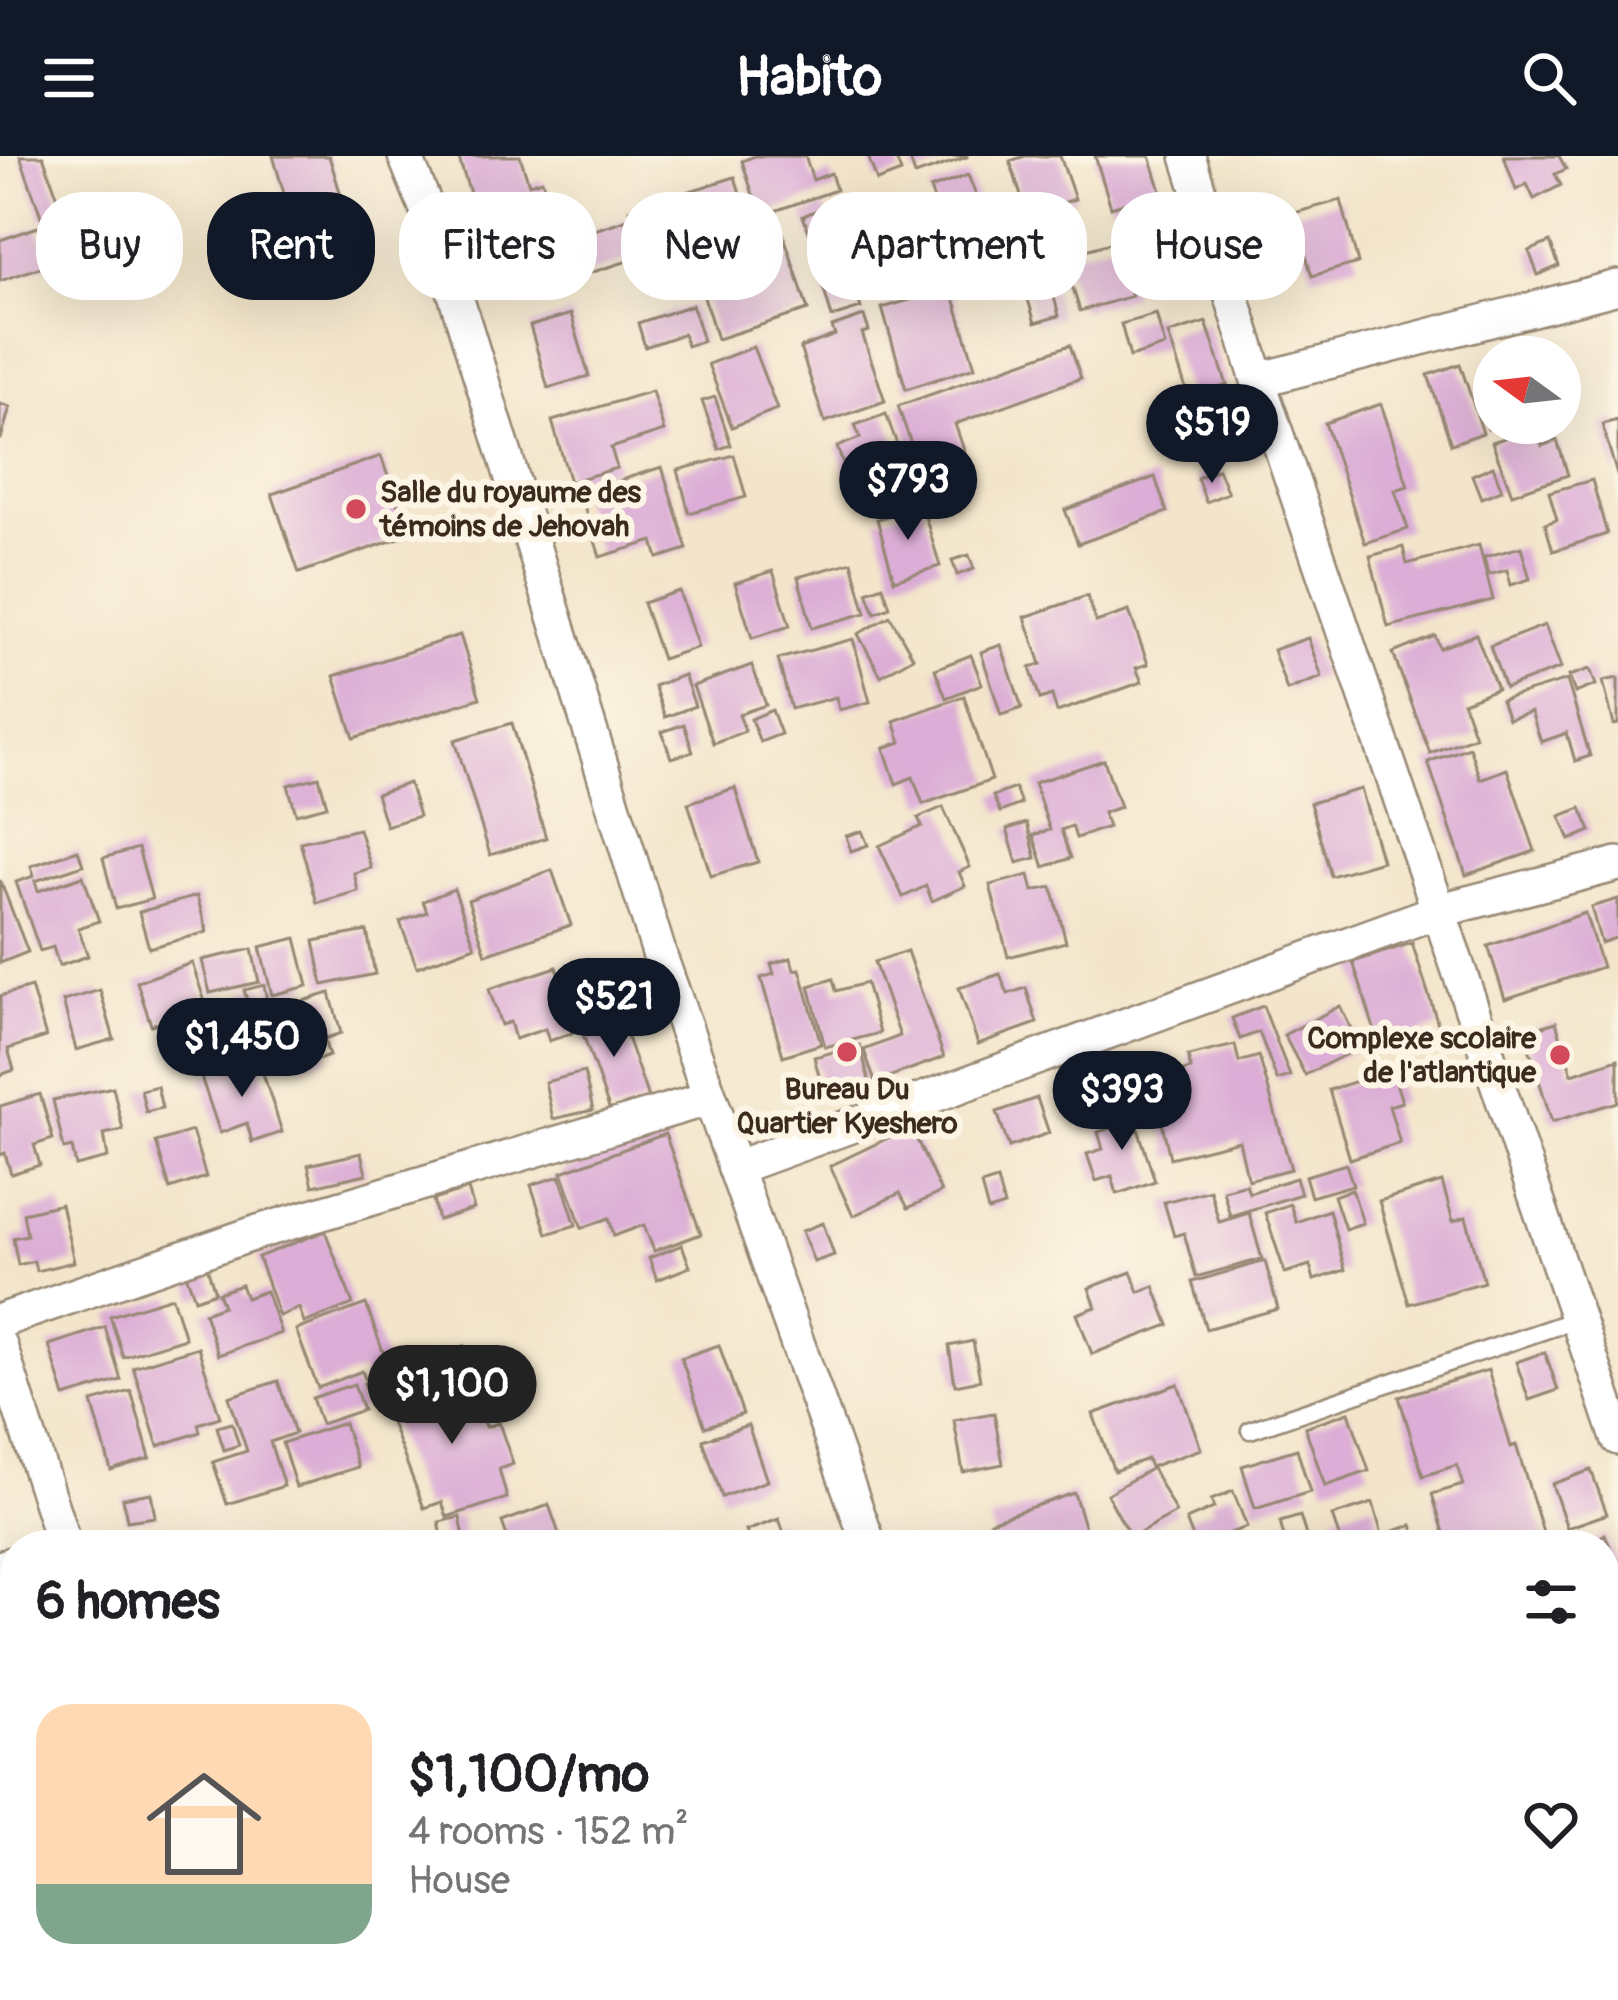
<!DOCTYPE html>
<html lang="en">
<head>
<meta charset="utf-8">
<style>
	body { margin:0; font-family:Pangolin,sans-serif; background:#f2f2f2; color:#202124; height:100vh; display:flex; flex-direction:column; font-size:45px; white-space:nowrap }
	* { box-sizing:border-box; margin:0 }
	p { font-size:39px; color:#757577 }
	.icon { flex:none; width:66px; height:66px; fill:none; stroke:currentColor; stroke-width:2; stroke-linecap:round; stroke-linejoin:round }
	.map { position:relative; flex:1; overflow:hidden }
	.side { position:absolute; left:0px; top:1374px; width:1620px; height:471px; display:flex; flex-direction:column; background:#fff; border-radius:48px 48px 0 0; box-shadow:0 12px 48px #0002 }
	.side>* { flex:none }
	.top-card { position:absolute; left:36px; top:36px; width:1548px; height:108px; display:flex; gap:24px }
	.needle { width:78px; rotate:285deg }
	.controls { position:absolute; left:1473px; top:180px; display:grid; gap:24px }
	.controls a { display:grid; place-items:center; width:108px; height:108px; border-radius:50%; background:#fff; box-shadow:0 12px 48px #0002; font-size:60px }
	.price { position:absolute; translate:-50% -102px; padding:0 27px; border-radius:42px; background:#111827; color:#fff; font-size:39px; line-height:78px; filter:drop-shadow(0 3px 6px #0008) }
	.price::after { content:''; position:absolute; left:50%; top:72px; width:36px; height:27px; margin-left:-18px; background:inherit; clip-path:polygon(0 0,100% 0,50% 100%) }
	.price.current { background:#222; color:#fff }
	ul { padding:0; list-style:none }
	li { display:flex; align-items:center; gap:36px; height:300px; padding:0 36px }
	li+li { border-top:3px solid #e0e0e0 }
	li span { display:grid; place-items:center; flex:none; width:336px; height:240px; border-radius:36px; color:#555 }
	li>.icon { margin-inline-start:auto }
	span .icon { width:144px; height:144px; fill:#fffc; stroke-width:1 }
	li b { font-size:51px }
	h2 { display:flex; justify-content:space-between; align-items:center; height:144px; padding:0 36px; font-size:51px }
	.pill { padding:0 42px; border-radius:48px; background:#fff; box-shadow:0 12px 48px #0002; font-size:42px; line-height:108px }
	.pill.current { background:#111827; color:#fff }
	header { display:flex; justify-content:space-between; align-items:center; height:156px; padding:0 36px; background:#111827; color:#fff; font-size:54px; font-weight:700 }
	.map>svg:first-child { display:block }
	.building { fill:#dcadd6 }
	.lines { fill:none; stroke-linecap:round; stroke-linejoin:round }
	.lane-casing { stroke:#978874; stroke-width:21 }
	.street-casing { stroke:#978874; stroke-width:38 }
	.lane { stroke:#fff; stroke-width:16 }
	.street { stroke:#fff; stroke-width:33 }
	.poi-dot { fill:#d1495b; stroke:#fcf5e5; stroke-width:4.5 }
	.labels { text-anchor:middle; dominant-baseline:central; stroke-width:12; stroke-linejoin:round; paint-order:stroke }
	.poi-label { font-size:30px; font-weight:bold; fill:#3b2a1e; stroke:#fcf5e5; text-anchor:start }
</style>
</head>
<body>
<header><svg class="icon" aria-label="menu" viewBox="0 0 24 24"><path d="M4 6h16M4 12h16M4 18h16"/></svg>Habito<svg class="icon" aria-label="search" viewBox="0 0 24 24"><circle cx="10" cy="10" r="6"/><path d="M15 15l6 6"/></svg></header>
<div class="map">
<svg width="1618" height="1844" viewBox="0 0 1618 1844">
	<rect width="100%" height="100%" fill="#fcf5e5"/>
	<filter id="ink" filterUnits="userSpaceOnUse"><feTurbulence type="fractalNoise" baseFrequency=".00833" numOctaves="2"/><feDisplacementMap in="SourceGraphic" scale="24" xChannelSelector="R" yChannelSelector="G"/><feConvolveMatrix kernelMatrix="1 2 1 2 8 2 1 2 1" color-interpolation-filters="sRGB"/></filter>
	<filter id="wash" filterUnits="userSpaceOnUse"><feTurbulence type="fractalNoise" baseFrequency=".004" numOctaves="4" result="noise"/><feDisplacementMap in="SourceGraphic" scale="48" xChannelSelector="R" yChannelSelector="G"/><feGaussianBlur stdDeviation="2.7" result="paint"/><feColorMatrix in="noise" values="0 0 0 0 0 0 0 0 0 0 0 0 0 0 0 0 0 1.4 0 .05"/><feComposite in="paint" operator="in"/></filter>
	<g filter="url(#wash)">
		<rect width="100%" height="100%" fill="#f3e5ca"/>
		<g id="blocks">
			<g class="building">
				<polygon points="20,0 43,0 63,56 42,63"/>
				<polygon points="273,0 329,0 340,36 288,51"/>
				<polygon points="458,0 520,0 529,28 542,24 561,82 492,105"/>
				<polygon points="755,0 805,0 813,24 831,17 836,34 760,60 742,5"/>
				<polygon points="868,0 895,0 901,16 877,25"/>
				<polygon points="909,0 967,0 967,1 915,19"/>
				<polygon points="1025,0 1060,0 1075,43 1027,59 1010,5"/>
				<polygon points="1095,0 1150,0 1161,35 1111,51"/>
				<polygon points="1504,0 1559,0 1566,13 1555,18 1561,29 1534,43 1527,28 1516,34"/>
				<polygon points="968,19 983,57 944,72 930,33"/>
				<polygon points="735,21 749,67 529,136 522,110 582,91 579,79 631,62 629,54"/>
				<polygon points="344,43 361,95 343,102 325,49"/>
				<polygon points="1341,44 1358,107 1312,120 1304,93 1293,96 1283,60"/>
				<polygon points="824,51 833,75 812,84 803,60"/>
				<polygon points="889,70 912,126 872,142 849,85"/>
				<polygon points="38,71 50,108 0,125 0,84"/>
				<polygon points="783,77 808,154 717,183 693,106"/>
				<polygon points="1116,85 1132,140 1080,155 1063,101"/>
				<polygon points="1550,86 1559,110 1538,119 1529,95"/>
				<polygon points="1054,95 1063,125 1051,129 1059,160 1035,167 1017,106"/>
				<polygon points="848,111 861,152 832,161 820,121"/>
				<polygon points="951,132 975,211 906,233 882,152"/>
				<polygon points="692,149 703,185 687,190 683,178 645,191 638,167"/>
				<polygon points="571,158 589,220 548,232 530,170"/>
				<polygon points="1156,158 1165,190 1130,201 1121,168"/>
				<polygon points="864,160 869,175 862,177 885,245 825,266 800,192 835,179 832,171"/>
				<polygon points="1206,166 1227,229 1189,242 1168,178"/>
				<polygon points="1070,189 1081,222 955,268 973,320 928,337 898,250"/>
				<polygon points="753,191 777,253 732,271 708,208"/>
				<polygon points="1460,208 1483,277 1451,288 1428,219"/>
				<polygon points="1494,228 1494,267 1506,269 1488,273 1477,232"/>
				<polygon points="652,235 664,275 611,292 617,312 570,326 552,265"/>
				<polygon points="715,241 731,289 719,293 702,245"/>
				<polygon points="0,248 10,251 1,283 0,283"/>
				<polygon points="1381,248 1408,330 1395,334 1408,373 1365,387 1325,267"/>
				<polygon points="886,258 911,327 878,340 868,313 848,321 837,291 860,282 855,269"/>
				<polygon points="1618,264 1618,319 1617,319 1602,268"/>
				<polygon points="1537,272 1542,290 1557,284 1568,319 1512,338 1492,286"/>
				<polygon points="734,299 746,341 689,357 678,314"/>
				<polygon points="381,300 408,379 299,417 272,338"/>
				<polygon points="1493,310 1502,334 1481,342 1472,319"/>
				<polygon points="662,311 687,393 658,402 653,385 600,401 580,337"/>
				<polygon points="1218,313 1228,337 1206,346 1197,322"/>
				<polygon points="1155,321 1167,356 1078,388 1065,354"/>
				<polygon points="1592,324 1607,378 1553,395 1545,368 1557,364 1549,336"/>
				<polygon points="922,350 940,410 894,424 877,363"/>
				<polygon points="1479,389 1493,444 1388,471 1370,400 1403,391 1407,408"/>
				<polygon points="1521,391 1530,423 1511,429 1507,414 1488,419 1484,401"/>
				<polygon points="969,399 974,413 957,419 952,404"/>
				<polygon points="852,406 866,457 812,472 798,421"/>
				<polygon points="773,415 790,470 752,482 735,427"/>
				<polygon points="883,430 890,451 875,457 867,436"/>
				<polygon points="679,435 698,491 662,503 643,447"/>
				<polygon points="1087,440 1096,466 1129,455 1148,508 1136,512 1142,526 1057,556 1052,539 1040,543 1030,512 1041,508 1025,461"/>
				<polygon points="890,460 913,501 881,520 858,478"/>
				<polygon points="1545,469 1561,512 1505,532 1490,490"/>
				<polygon points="1476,478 1497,533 1463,546 1475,580 1430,597 1393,497 1435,480 1440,492"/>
				<polygon points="460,479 480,542 354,582 334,520"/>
				<polygon points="1308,482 1322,521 1287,534 1273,494"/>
				<polygon points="853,483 870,546 839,554 836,541 791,553 778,503"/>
				<polygon points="1001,489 1022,552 1001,559 981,496"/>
				<polygon points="971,499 982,528 946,542 935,513"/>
				<polygon points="752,509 766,549 739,558 745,575 713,587 693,530"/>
				<polygon points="1590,513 1596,529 1575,537 1569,520"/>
				<polygon points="684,519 695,550 665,561 654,530"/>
				<polygon points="1618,522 1618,568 1614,569 1603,525"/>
				<polygon points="1567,524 1590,600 1575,605 1567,577 1541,586 1531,556 1508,563 1501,544"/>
				<polygon points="964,540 992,624 923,648 913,621 896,628 884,592 901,586 894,565"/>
				<polygon points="772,554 781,578 760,586 751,563"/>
				<polygon points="512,567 546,682 490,699 455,584"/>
				<polygon points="684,568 693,596 671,602 662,576"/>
				<polygon points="1469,591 1480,623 1507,613 1535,695 1466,719 1428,606"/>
				<polygon points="1104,604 1120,651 1103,657 1108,671 1076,682 1072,670 1061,674 1071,702 1044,711 1033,679 1050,674 1034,627"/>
				<polygon points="319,621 327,650 296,658 288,629"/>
				<polygon points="409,627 419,660 386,670 376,638"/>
				<polygon points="735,632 758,706 711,720 688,647"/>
				<polygon points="1015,632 1021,648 1000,656 993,640"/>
				<polygon points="1361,633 1382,705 1331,720 1310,647"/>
				<polygon points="943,651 970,711 959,716 965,730 932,745 926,730 903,741 879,690 922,670 918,662"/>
				<polygon points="1581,652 1591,675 1570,684 1560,660"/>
				<polygon points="1027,667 1036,702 1017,707 1007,673"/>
				<polygon points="359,673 371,712 354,717 358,735 317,747 300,686"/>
				<polygon points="862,675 868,689 851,695 846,680"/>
				<polygon points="138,692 152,743 116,753 103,702"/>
				<polygon points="78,694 83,709 35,725 38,735 83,720 99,765 78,772 88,800 59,810 53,791 40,795 16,726 34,720 31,710"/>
				<polygon points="552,714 571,769 486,798 468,744"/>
				<polygon points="1029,719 1033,735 1052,731 1066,786 1008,801 990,729"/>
				<polygon points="0,724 28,796 0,807"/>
				<polygon points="454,733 475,790 417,811 400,766 427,756 423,745"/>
				<polygon points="197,740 207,776 149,792 139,756"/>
				<polygon points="1618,743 1618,781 1601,787 1591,751"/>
				<polygon points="1585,757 1602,811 1505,843 1488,790"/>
				<polygon points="367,775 375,818 323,829 314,785"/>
				<polygon points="296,782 308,830 272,839 260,791"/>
				<polygon points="1412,787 1439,871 1380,891 1353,806"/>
				<polygon points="252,793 259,826 210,837 202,804"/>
				<polygon points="907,795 944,901 875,926 864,894 900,880 874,806"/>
				<polygon points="791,802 794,814 800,813 821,888 783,900 761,822 774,818 771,808"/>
				<polygon points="192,807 206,849 151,869 137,826"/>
				<polygon points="557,811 578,875 549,885 545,873 515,883 510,866 501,869 489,833"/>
				<polygon points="1000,818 1008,838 1026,832 1037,867 978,888 959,832"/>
				<polygon points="833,823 836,835 866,827 880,877 825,891 809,830"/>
				<polygon points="264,829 267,844 248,848 244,834"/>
				<polygon points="31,831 46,881 8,893 14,914 0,919 0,840"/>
				<polygon points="100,834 114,883 76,894 63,845"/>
				<polygon points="330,837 341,877 324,883 329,900 306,908 301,889 285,894 273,854"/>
				<polygon points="616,850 649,944 611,958 578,864"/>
				<polygon points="1263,850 1290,920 1277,924 1259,876 1240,883 1232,862"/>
				<polygon points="1340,850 1360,891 1305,919 1284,879"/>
				<polygon points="265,852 276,888 262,892 250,856"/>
				<polygon points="1556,866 1572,918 1618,903 1618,946 1552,966 1524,876"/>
				<polygon points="860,889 870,928 825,941 814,901"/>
				<polygon points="1235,889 1239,906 1259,900 1291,1013 1248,1024 1239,985 1170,1002 1152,923 1191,913 1188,900"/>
				<polygon points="258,902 282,976 252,986 247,967 220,977 201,921"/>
				<polygon points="1392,914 1402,946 1389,950 1400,987 1350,1003 1329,934"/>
				<polygon points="584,916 593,954 553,963 545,926"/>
				<polygon points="157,930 162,952 146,956 141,934"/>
				<polygon points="113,931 123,974 104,978 108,1002 76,1010 72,991 64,993 53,944"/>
				<polygon points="40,938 53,983 34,989 40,1009 11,1018 5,997 0,999 0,950"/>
				<polygon points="1037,942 1049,977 1009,991 997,956"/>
				<polygon points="1130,948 1155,1025 1117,1038 1112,1020 1096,1025 1087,998 1103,993 1098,976 1111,972 1106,956"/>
				<polygon points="911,971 941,1036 908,1052 900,1037 853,1060 830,1010"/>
				<polygon points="192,975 206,1021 170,1033 156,986"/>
				<polygon points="665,978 701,1078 654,1095 644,1069 614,1080 609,1062 582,1072 562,1016"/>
				<polygon points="361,997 366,1018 313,1030 308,1009"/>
				<polygon points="1346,1008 1353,1029 1311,1041 1305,1020"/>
				<polygon points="560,1020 576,1069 547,1078 531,1029"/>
				<polygon points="1296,1022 1301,1038 1230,1060 1223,1034 1246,1028 1249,1037"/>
				<polygon points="997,1024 1004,1050 988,1055 981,1029"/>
				<polygon points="1442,1026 1453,1065 1466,1061 1484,1126 1409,1148 1379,1045"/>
				<polygon points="468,1033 474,1053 438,1064 433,1044"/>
				<polygon points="1352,1033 1363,1067 1345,1073 1334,1040"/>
				<polygon points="1210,1034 1219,1066 1249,1057 1262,1103 1196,1121 1184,1077 1174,1080 1164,1046"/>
				<polygon points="61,1048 74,1106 36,1115 34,1105 18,1109 13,1082 27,1079 23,1057"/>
				<polygon points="1290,1048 1296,1066 1329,1054 1345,1114 1314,1124 1310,1109 1285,1117 1265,1057"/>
				<polygon points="823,1067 834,1099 814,1106 802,1075"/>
				<polygon points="325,1075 353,1148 304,1167 299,1152 279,1160 258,1101"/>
				<polygon points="682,1089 690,1111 657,1124 649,1102"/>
				<polygon points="1265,1105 1278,1153 1206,1173 1192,1126"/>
				<polygon points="207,1111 215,1136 195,1143 186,1118"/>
				<polygon points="1131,1116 1139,1136 1154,1130 1169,1169 1092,1198 1077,1158 1096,1151 1089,1132"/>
				<polygon points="241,1129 246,1142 266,1135 281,1177 218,1199 204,1157 223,1150 218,1137"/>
				<polygon points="172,1141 185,1182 123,1201 110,1160"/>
				<polygon points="366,1148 389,1213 365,1223 362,1215 318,1232 296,1174"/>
				<polygon points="105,1171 121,1224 65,1241 49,1189"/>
				<polygon points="973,1185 980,1224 955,1229 949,1190"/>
				<polygon points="719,1189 743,1258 705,1271 681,1202"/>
				<polygon points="464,1190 470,1209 433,1223 426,1203"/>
				<polygon points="198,1191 220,1261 198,1268 200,1276 158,1290 133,1211"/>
				<polygon points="1545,1196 1558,1234 1529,1244 1516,1206"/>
				<polygon points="1488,1214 1511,1291 1516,1289 1547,1389 1448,1389 1432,1338 1463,1329 1457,1309 1423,1320 1399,1241"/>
				<polygon points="383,1221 392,1244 372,1251 364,1227"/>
				<polygon points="471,1223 473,1231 488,1226 496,1250 481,1255 486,1271 499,1267 513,1308 499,1313 507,1342 447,1361 442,1346 424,1352 385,1251"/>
				<polygon points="278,1225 295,1277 270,1286 284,1330 227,1348 213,1306 247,1295 229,1241"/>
				<polygon points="354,1228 363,1254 321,1268 312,1242"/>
				<polygon points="1178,1228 1201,1293 1150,1311 1147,1303 1114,1315 1093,1258"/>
				<polygon points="131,1235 150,1302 111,1314 92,1246"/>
				<polygon points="1349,1256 1369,1315 1325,1330 1305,1271"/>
				<polygon points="994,1257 1003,1308 963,1316 954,1264"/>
				<polygon points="232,1267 239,1289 224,1294 217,1271"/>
				<polygon points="344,1267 358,1311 296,1331 282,1287"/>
				<polygon points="748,1269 767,1325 722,1341 703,1284"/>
				<polygon points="1297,1293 1310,1336 1255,1353 1242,1310"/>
				<polygon points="1152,1312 1176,1357 1131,1382 1107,1338"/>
				<polygon points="1591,1314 1607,1358 1567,1372 1552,1328"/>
				<polygon points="1233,1335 1247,1371 1196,1389 1186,1364 1214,1352 1211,1344"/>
				<polygon points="151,1337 155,1361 127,1365 123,1342"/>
				<polygon points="1074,1337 1090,1389 997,1389 990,1365"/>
				<polygon points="1373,1347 1382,1379 1412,1369 1418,1389 1342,1389 1332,1360"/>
				<polygon points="549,1349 563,1389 510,1389 502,1366"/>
				<polygon points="1300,1360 1309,1389 1286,1389 1280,1366"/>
				<polygon points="460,1361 464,1381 443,1385 439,1366"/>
				<polygon points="779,1363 788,1389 751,1389 746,1375"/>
				<polygon points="1605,1378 1618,1411 1618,1453 1605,1458 1605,1389 1589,1389"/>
				<polygon points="13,1442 15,1501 0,1505 0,1446"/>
				<polygon points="15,1517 15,1637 0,1642 0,1523"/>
				<polygon points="1605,1598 1618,1634 1618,1650 1605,1654"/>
				<polygon points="15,1644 15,1708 1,1713 0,1693 10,1689 0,1649"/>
				<polygon points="1618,1675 1618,1742 1605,1748 1605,1682"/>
				<polygon points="0,1740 15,1779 15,1795 0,1801"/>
				<polygon points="1618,1767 1618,1804 1617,1804 1606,1772"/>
				<polygon points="42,1830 56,1830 61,1844 46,1844"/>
				<polygon points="59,1830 108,1830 110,1839 63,1844"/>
				<polygon points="837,1830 864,1830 870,1844 819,1844 816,1838"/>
				<polygon points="1078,1830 1135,1830 1139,1844 1082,1844"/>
				<polygon points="1381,1830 1406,1830 1410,1844 1386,1844"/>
				<polygon points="1485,1830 1558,1830 1562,1842 1490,1844"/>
				<polygon points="1563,1830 1607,1830 1610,1839 1568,1844"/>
			</g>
		</g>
	</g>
	<g filter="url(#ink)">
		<use href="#blocks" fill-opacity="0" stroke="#978874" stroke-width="3"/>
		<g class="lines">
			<g class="lane-casing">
				<polyline id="lane" points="1250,1274 1578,1163"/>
			</g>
			<g class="street-casing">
				<g id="street">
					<polyline points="405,0 435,73 661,803 869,1389"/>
					<polyline points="1188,0 1258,224 1618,1282"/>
					<polyline points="1258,224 1618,131"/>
					<polyline points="735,1012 1441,754 1618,708"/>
					<polyline points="0,1165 258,1076 710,942"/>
					<polyline points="0,1190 64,1389"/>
					<polyline points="0,1412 15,1407"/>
					<polyline points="220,1830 225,1844"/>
					<polyline points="1023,1830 1027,1844"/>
					<polyline points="659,1844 700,1830"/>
				</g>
			</g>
			<use href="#lane" class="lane"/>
			<use href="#street" class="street"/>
		</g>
	</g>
	<g class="poi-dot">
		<circle cx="356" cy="353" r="12"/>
		<circle cx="847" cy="896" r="12"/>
		<circle cx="1560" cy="899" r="12"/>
	</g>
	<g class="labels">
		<g class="poi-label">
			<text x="380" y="336">Salle du royaume des<tspan x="380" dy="34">témoins de Jehovah</tspan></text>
			<text x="1536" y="882" text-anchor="end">Complexe scolaire<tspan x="1536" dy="34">de l'atlantique</tspan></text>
			<text x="847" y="933" text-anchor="middle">Bureau Du<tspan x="847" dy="34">Quartier Kyeshero</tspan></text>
		</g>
	</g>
</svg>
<div class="controls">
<a><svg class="needle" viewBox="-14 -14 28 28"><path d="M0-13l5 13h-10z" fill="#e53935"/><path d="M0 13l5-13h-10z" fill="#757577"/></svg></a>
</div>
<b class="price" style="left:1212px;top:330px">$519</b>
<b class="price" style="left:908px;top:387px">$793</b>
<b class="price" style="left:614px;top:904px">$521</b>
<b class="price" style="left:242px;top:944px">$1,450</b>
<b class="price" style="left:1122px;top:997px">$393</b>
<b class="price current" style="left:452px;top:1291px">$1,100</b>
<div class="top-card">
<a class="pill">Buy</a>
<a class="pill current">Rent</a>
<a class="pill">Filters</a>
<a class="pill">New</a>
<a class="pill">Apartment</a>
<a class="pill">House</a>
</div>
<section class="side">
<h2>6 homes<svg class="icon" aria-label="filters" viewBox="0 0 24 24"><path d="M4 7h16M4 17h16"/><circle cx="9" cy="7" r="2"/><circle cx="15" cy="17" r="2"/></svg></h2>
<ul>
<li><span style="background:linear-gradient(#ffd9b3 75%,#7fa58c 0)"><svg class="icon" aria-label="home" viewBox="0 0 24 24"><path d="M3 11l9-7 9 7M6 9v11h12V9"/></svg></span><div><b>$1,100/mo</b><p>4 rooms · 152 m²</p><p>House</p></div><svg class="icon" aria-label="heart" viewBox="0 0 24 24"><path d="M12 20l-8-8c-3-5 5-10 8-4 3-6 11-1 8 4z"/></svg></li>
</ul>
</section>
</div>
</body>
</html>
